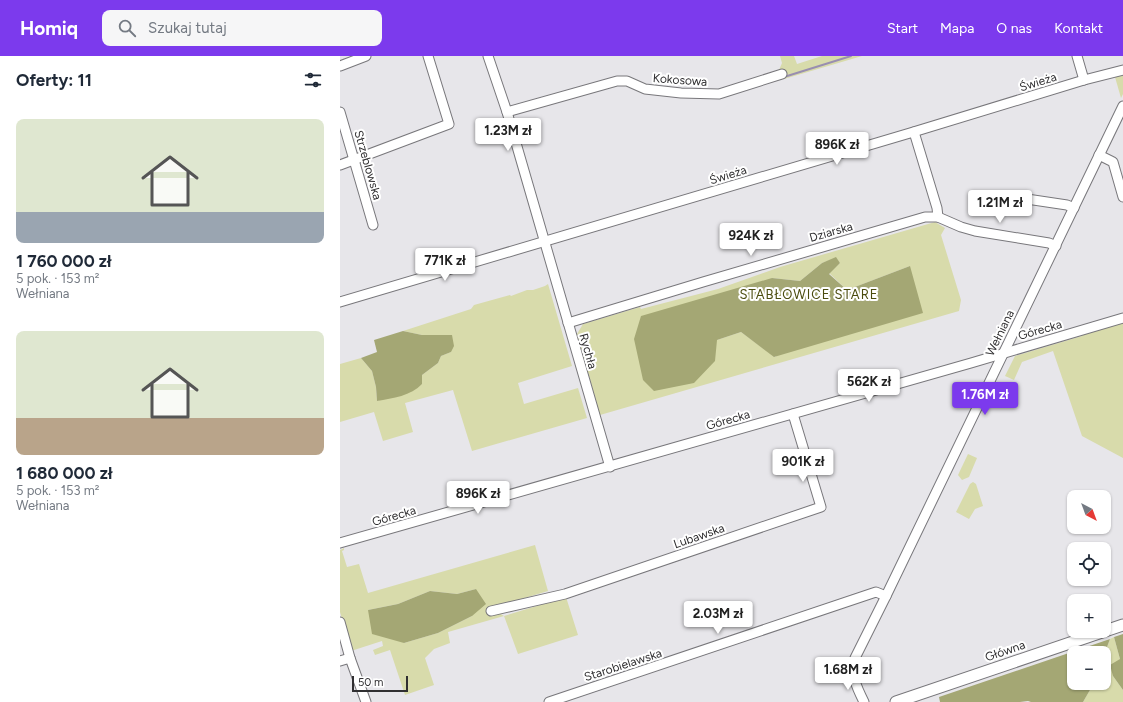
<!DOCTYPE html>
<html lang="pl">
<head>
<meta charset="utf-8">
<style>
	body { margin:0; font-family:Figtree,sans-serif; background:#f6f6f7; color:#1f2937; height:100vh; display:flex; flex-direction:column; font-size:15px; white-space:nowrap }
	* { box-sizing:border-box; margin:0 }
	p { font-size:13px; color:#747a83 }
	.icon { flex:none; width:22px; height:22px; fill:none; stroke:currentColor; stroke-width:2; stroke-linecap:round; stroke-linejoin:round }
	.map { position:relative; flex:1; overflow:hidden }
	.drawer { display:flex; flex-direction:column; background:#fff; width:340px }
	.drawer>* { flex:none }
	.needle { width:26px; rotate:139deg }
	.buttons { position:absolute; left:727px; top:434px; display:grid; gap:8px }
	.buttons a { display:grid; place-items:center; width:44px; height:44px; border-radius:8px; background:#fff; box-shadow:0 1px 3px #0004; font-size:20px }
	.scale { position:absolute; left:12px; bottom:10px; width:56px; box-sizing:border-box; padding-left:4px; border:2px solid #302f31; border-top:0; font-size:11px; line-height:14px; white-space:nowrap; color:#302f31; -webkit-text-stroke:3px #fff; paint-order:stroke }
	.price { position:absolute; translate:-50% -34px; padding:0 9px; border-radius:4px; background:#fff; color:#222; font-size:13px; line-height:26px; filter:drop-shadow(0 1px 2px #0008) }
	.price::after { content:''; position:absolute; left:50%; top:24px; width:12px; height:9px; margin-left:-6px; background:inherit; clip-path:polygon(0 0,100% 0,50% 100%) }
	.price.selected { background:#7c3aed; color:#fff }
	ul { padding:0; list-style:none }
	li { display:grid; align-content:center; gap:8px; height:212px; padding:0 16px }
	li span { display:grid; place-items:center; height:124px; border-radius:8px; color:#555 }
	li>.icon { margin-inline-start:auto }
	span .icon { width:72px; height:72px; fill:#fffc; stroke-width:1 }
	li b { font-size:17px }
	h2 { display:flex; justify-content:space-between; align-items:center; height:48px; padding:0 16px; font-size:17px }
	header { display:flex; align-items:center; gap:24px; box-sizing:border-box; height:56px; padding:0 20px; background:#7c3aed; color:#fff }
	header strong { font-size:19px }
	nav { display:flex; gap:22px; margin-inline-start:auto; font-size:14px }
	.search { width:280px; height:36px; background:#f6f6f7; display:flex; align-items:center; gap:10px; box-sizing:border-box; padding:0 14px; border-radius:8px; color:#747a83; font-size:15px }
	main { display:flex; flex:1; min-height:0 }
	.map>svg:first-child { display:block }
	.green { fill:#d8dbab; fill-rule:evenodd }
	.forest { fill:#a4a774 }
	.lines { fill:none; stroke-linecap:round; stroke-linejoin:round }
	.stream { stroke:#998eb0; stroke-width:2 }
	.minor-casing { stroke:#78777b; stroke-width:11 }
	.tertiary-casing { stroke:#78777b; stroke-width:13 }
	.minor { stroke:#fff; stroke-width:9 }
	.tertiary { stroke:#fff; stroke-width:11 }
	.labels { text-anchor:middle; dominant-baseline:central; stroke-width:4; stroke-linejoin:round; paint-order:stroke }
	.street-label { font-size:12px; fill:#302f31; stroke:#fff }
	.neighbourhood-label { font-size:13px; letter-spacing:1px; fill:#4b4c0e; stroke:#fff }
</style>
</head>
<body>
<header>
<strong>Homiq</strong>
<div class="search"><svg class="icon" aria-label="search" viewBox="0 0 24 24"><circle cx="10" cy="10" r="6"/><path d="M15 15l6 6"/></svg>Szukaj tutaj</div>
<nav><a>Start</a><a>Mapa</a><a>O nas</a><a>Kontakt</a></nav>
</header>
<main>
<section class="drawer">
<h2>Oferty: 11<svg class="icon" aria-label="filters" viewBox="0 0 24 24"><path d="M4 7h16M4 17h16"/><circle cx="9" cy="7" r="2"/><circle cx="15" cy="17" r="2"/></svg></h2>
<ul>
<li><span style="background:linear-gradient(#dfe7d0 75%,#9aa5b1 0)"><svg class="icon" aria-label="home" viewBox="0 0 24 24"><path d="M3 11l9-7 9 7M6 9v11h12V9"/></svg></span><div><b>1 760 000 zł</b><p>5 pok. · 153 m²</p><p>Wełniana</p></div></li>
<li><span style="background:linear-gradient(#dfe7d0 70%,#b9a48a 0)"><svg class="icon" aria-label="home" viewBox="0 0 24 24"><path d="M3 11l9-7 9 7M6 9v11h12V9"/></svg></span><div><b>1 680 000 zł</b><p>5 pok. · 153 m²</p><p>Wełniana</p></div></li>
</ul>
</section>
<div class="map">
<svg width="783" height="646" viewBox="0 0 783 646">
	<rect width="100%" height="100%" fill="#e7e6ea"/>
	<g class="green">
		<polygon points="440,0 454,0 457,8 482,0 522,0 444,23 439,14 442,7"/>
		<polygon points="783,19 783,38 781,42 775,21"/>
		<path d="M595,166L605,172L601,179L621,244L619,255L260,359L237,278L243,268L300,251L301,253L378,233L440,211ZM496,202L500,207L489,217L507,234L570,210L435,301L401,276L377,284L432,222L460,225L482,207Z"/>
		<polygon points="208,228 232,310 178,327 184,348 238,332 247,362 132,395 113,334 65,347 73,376 43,385 34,356 0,366 0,308 21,302 32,315 36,331 37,345 82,328 82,319 98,307 101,300 111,296 112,279 82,279 63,275 131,253 134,249 170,239 171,240 187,234 193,234 205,230"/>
		<polygon points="783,266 783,402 742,380 713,295 682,306 674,324 665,320 675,300 742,280 743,278"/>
		<polygon points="628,398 637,402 629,421 622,424 618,419"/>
		<polygon points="633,426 636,428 643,450 635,453 629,463 616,456 630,428"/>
		<path d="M195,489L208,535L151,552L164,560L226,541L238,579L178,598L164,560L108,576L110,587L94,593L85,602L94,629L65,639L50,594L35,599L33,594L43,590L42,585L11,595L0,556V494L4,492V494L2,495L7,511L19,508L28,537ZM136,533L132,560L98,577L64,587L28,554L58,548L90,535L117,538Z"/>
		<polygon points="774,581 780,603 773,620 783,634 783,646 743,646 754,627 764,627 764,599 770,583"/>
	</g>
	<g class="forest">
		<polygon points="496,201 500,207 489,218 507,234 570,210 583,257 434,301 401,276 377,284 375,305 354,327 314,335 303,324 294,283 301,260 432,222 460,225 482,207"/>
		<path d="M63,275L82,279H112L114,290L111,296L101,300L98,307L82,319V328C71,340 53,342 37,345L36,331L32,315L21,302L37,296L34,284Z"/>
		<polygon points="136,533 146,548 132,560 98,577 64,587 32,578 28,554 58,548 90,535 117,538"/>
		<polygon points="783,578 783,634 773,620 770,609 780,603 774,581"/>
		<polygon points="770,583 764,599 764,597 734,597 734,627 754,627 743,646 691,646 688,645 680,646 600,646 599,641"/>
	</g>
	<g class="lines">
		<polyline class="stream" points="444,21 511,0"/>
		<g class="minor-casing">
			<g id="minor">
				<polyline points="148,0 167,56 270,411"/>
				<polyline points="737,0 744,24"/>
				<polyline points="0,10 26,0"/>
				<polyline points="0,56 33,169"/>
				<polyline points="167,56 277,25 287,25 305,33 341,37 379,38 442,18"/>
				<polyline points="574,76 597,152 598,161"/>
				<polyline points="759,99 773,106 783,141"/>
				<polyline points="0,109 109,68 88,0"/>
				<polyline points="667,140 727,149 734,152"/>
				<polyline points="0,246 570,77 744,24 783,14"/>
				<polyline points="228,267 363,226 585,161 598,161 621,171 635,175 709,187 716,190"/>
				<polyline points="0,487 631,307 783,262"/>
				<polyline points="151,555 225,538 481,451 453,358"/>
				<polyline points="0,566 10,602 26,646"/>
				<polyline points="0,605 10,602"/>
				<polyline points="209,646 530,538 536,536 546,540"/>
				<path d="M524,646C517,632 510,618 515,602L546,540L783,50"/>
			</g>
		</g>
		<g class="tertiary-casing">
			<polyline id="tertiary" points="556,646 783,569"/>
		</g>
		<use href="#minor" class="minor"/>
		<use href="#tertiary" class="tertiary"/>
	</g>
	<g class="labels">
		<g class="street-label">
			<text transform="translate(340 24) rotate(4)">Kokosowa</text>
			<text transform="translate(698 26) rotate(-17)">Świeża</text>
			<text transform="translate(28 109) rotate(74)">Strzeblowska</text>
			<text transform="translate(388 119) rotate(-17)">Świeża</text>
			<text transform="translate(491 176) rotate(-16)">Dziarska</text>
			<text transform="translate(700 274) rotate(-16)">Górecka</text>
			<text transform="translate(660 277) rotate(-64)">Wełniana</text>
			<text transform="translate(248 295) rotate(74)">Rychła</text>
			<text transform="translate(388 364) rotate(-16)">Górecka</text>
			<text transform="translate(54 460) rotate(-16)">Górecka</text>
			<text transform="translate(359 480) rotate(-19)">Lubawska</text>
			<text transform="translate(665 595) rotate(-19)">Główna</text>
			<text transform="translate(283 609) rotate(-18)">Starobielawska</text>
		</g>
		<g class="neighbourhood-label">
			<text x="469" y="238">STABŁOWICE STARE</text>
		</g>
	</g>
</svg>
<div class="buttons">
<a><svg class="needle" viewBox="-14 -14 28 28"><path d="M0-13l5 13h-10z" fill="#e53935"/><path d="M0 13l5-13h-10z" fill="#747a83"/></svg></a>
<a><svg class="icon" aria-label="locate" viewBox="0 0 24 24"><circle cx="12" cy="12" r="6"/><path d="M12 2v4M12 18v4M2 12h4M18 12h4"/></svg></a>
<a>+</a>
<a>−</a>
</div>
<div class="scale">50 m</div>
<b class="price" style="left:168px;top:96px">1.23M zł</b>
<b class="price" style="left:497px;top:110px">896K zł</b>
<b class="price" style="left:660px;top:168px">1.21M zł</b>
<b class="price" style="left:411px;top:201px">924K zł</b>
<b class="price" style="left:105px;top:226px">771K zł</b>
<b class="price" style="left:529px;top:347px">562K zł</b>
<b class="price selected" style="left:645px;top:360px">1.76M zł</b>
<b class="price" style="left:463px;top:427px">901K zł</b>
<b class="price" style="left:138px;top:459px">896K zł</b>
<b class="price" style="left:378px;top:579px">2.03M zł</b>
<b class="price" style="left:508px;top:635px">1.68M zł</b>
</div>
</main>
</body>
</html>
